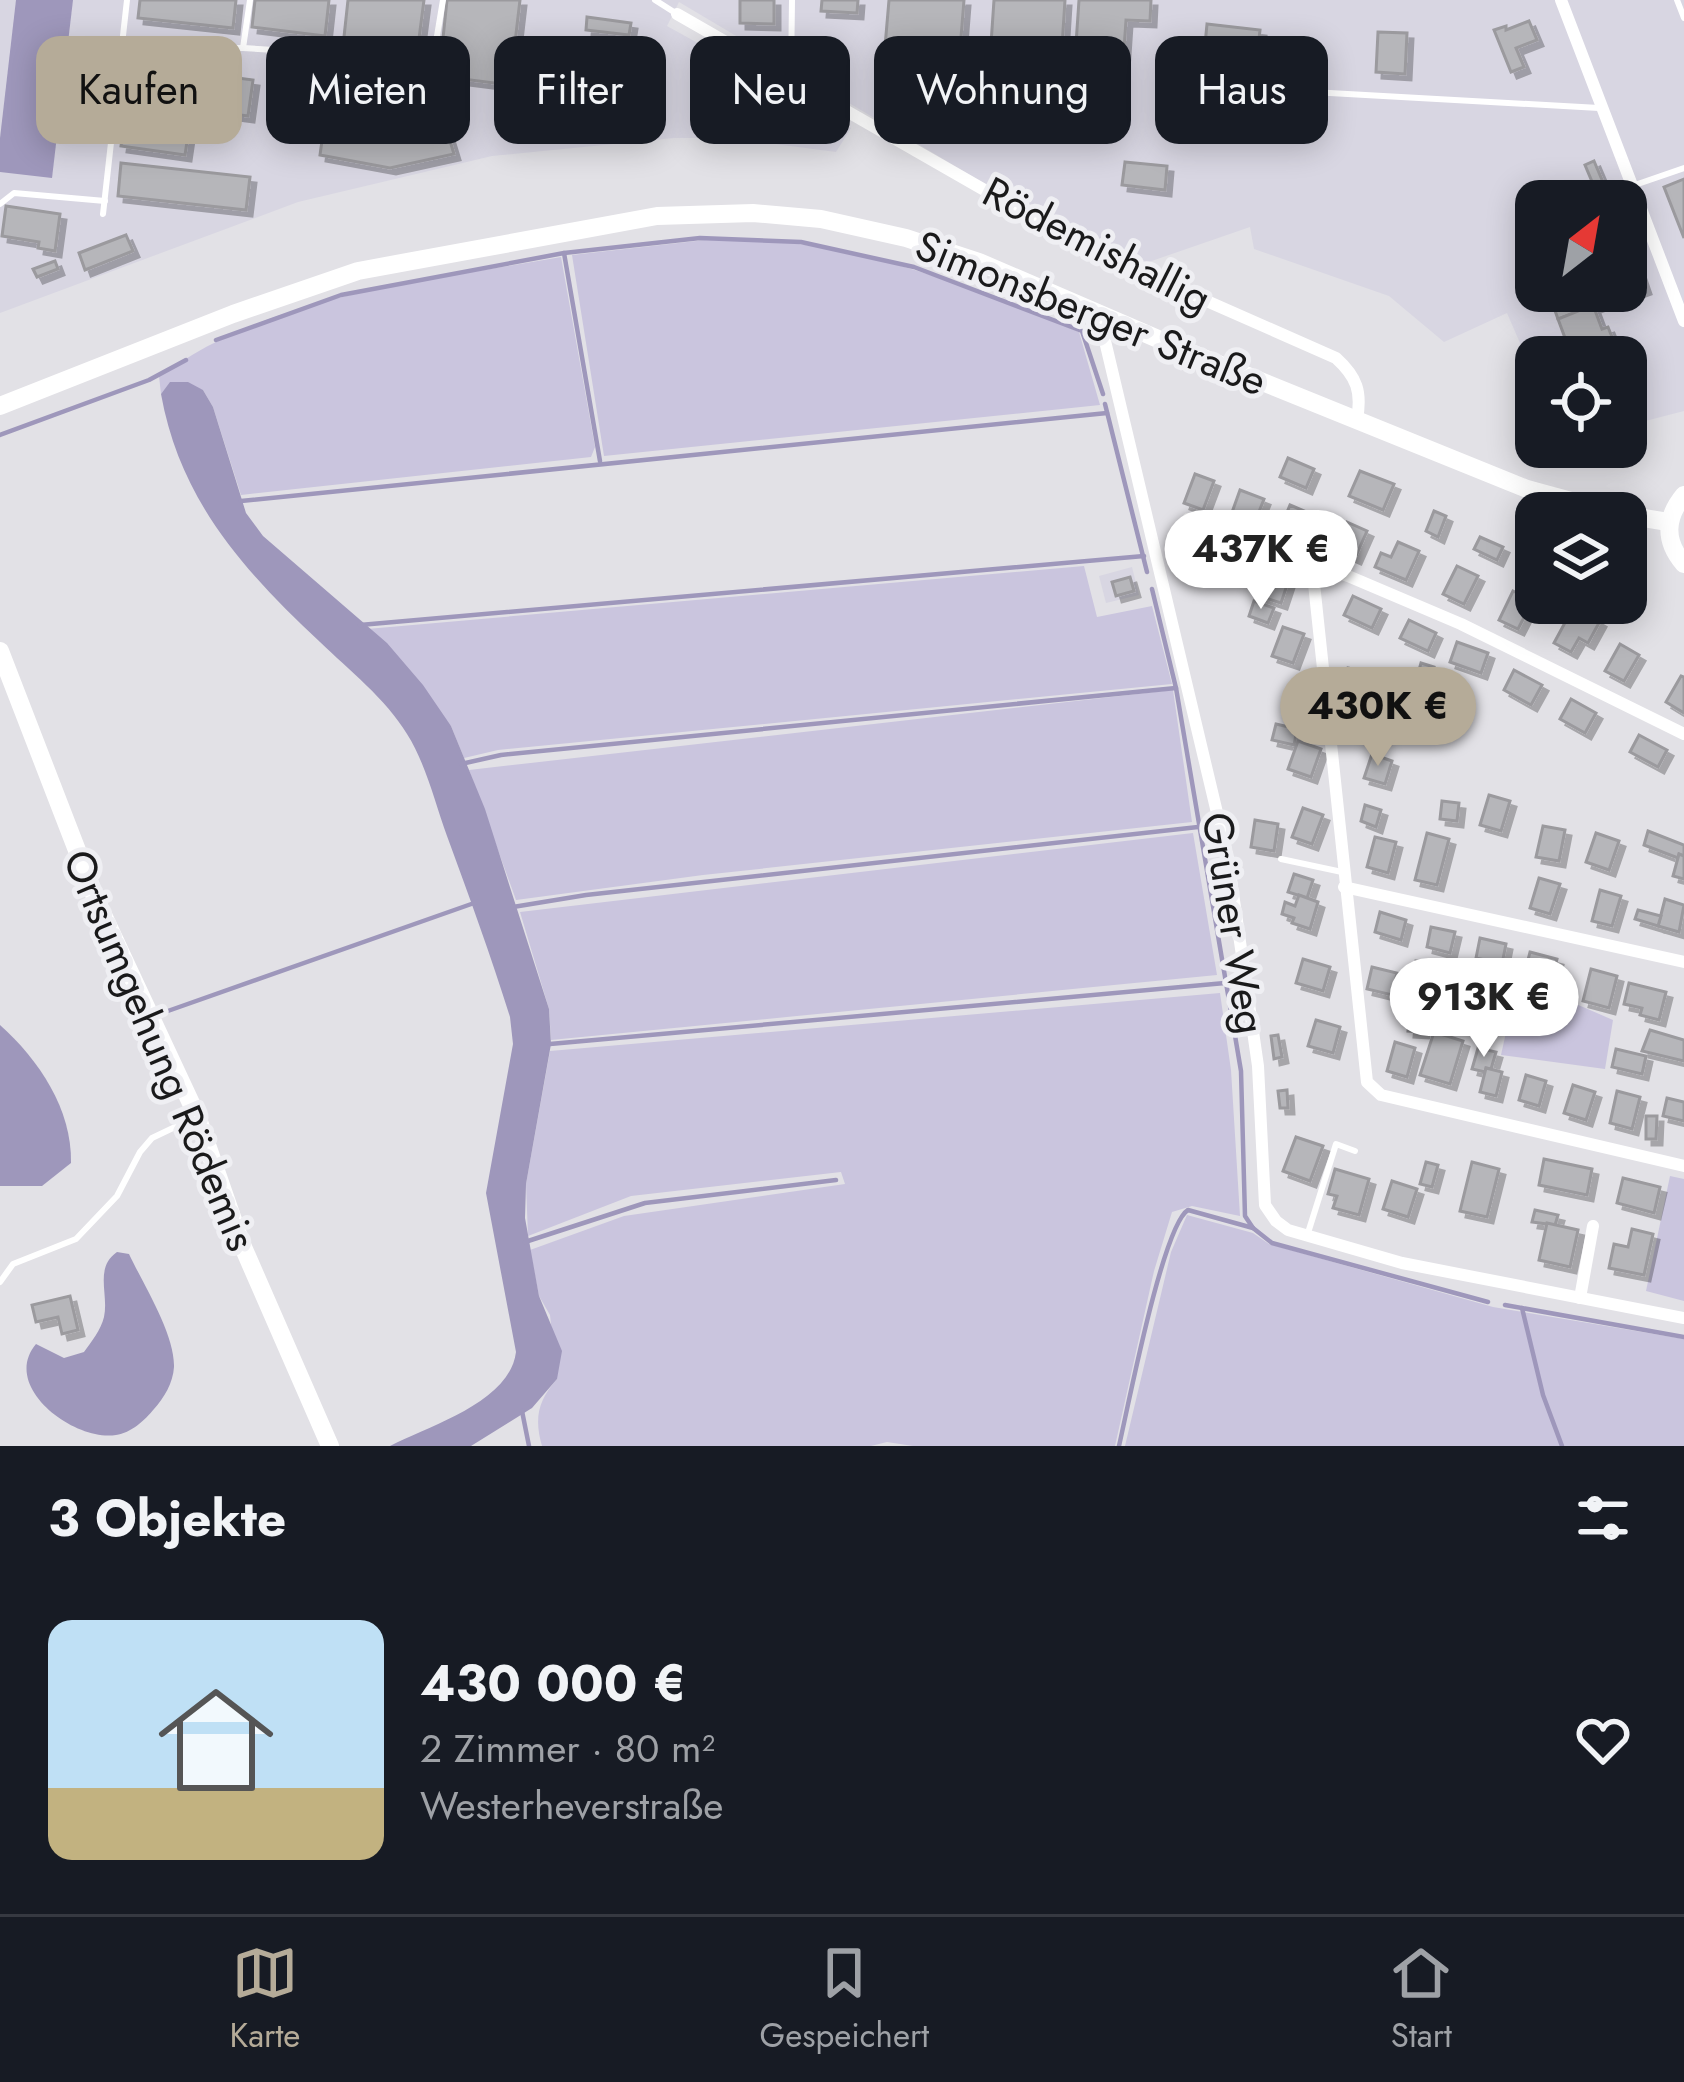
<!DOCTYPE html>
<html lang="de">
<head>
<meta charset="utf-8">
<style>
	body { margin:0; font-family:Jost,sans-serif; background:#242831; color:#f1f3f6; height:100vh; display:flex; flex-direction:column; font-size:45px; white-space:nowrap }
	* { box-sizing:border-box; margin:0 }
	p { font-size:39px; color:#9ea1a6 }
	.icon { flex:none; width:66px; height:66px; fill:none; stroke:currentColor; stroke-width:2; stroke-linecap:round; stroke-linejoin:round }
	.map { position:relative; height:1446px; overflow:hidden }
	.sheet { display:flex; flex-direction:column; background:#171b24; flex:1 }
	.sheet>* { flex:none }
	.hud { position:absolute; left:36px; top:36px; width:1614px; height:108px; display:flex; gap:24px }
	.needle { width:78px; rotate:31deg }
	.tools { position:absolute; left:1515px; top:180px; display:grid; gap:24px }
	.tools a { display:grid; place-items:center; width:132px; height:132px; border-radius:24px; background:#171b24; box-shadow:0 6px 30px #0003; font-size:60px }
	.price { position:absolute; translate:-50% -102px; padding:0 27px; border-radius:42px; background:#fff; color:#222; font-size:39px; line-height:78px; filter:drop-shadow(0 3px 6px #0008) }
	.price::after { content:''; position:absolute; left:50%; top:72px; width:36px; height:27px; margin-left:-18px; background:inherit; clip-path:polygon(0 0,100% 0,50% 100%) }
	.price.on { background:#b5ab98; color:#111 }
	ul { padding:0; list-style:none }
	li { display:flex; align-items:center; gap:36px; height:300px; padding:0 48px }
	li span { display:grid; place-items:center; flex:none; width:336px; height:240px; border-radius:24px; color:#555 }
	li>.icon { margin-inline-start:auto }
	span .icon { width:144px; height:144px; fill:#fffc; stroke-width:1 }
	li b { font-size:51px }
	h2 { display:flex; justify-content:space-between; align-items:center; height:144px; padding:0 48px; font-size:51px }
	.chip { padding:0 42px; border-radius:24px; background:#171b24; box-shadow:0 6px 30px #0003; font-size:42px; line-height:108px }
	.chip.on { background:#b5ab98; color:#111 }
	.dock { display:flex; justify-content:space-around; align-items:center; height:168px; border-top:3px solid #363941; background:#171b24; font-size:33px; color:#9ea1a6 }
	.dock a { display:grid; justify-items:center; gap:6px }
	.dock .on { color:#b5ab98 }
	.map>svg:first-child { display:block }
	.built { fill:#d8d6e2; fill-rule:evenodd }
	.green { fill:#cac5de }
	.water { fill:#9e97bb }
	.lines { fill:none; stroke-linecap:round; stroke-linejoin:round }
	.stream { stroke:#9e97bb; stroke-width:4.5 }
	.building { fill:#b6b6ba; stroke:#9b9a9e; stroke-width:3; filter:url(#shadow) }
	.service { stroke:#fff; stroke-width:6 }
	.minor { stroke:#fff; stroke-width:12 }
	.secondary { stroke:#fff; stroke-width:18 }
	.labels { text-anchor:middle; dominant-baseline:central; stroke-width:10; stroke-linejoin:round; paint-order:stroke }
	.street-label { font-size:42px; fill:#1a1a1b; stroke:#efeff3 }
</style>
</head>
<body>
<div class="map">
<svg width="1684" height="1446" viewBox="0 0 1684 1446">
	<defs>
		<filter id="shadow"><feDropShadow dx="6" dy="6" stdDeviation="0" flood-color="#0004"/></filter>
	</defs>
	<rect width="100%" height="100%" fill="#e2e1e6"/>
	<g class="built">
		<path d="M0,0H1684V411L1626,426V357H1536V380L1507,313L1444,342L1389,296L1254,249L1250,227L1140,265L1022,206L679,2L667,26L851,128L836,152L731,138H674L492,156L298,202L0,313ZM1536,201H1626V291H1536Z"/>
		<polygon points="1132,567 1139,595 1106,603 1099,576"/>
	</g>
	<g class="green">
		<path d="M714,239C744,241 776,240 806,245C900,259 992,295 1079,332L1100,405L604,456L572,255Z"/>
		<path d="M561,257L595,447L591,457L241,495L213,407L203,390L171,382L161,394L159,376C177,365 195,352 214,343C315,290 450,277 561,257Z"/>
		<polygon points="1084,566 1097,617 1152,606 1172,684 498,750 464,758 451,726 367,629"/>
		<polygon points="1173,690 1192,822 703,875 516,900 469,770"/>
		<polygon points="1193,833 1217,975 551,1040 549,1009 520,912"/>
		<polygon points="1518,979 1613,1020 1605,1069 1501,1055"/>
		<path d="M1220,993L1231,1070L1240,1216L1192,1206L1172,1212L1154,1271L1115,1446H913L887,1442L871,1446H542C534,1418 538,1401 557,1379L550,1315L539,1296L530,1250L624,1216L845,1184L841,1172L631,1196L528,1236L526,1184L550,1051Z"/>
		<polygon points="1670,1176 1684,1179 1684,1301 1646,1291"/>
		<polygon points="1187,1215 1253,1233 1269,1244 1493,1307 1684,1339 1684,1446 1125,1446 1171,1252"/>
	</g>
	<g class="water">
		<polygon points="16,0 73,0 52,178 0,172 0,138"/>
		<path d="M170,382H188L203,390L213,407L246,513L263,536L387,643L423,685L451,726L485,809L549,1009L551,1044L526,1184L525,1218L539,1296L562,1351L557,1379L532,1408L471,1446H390C431,1425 510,1402 516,1352L486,1193L513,1044L510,1017C491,956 469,896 447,836C435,803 426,764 407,734C386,699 349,670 320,642C243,570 180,500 161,394Z"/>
		<path d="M0,1025C39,1060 72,1109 71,1163L42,1186H0Z"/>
		<path d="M117,1252L129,1254C143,1284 175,1334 174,1367C173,1383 164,1398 154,1409C145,1420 131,1433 116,1435C75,1442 0,1387 36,1344L64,1358L84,1352C91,1342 101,1330 104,1317C109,1294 94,1268 117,1252Z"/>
	</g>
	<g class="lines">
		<g class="stream">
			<polyline points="564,253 600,461"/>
			<polyline points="216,340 341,295 564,253 700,238 801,242 914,267 1082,331 1103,394"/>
			<polyline points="1105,404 1147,572"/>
			<polyline points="0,435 149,380 186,360"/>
			<polyline points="241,501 1107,413"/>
			<polyline points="1152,589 1176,688 1241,1071 1245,1216 1253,1228 1272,1243 1488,1302"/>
			<polyline points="360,625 1144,556"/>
			<polyline points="461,764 501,755 1176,688"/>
			<polyline points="513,907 586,895 1198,827"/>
			<polyline points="165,1012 477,902"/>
			<polyline points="550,1044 1225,983"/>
			<polyline points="525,1242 645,1203 836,1180"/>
			<polyline points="1505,1305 1684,1337"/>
			<polyline points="1522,1308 1543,1395 1562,1446"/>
			<polyline points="522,1411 529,1446"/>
			<path d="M1119,1446C1128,1407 1163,1225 1188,1210L1253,1228"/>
		</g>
	</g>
	<g class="building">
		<polygon points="140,0 236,0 233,28 138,18"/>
		<polygon points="255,0 329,0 325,36 252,27"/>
		<polygon points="348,0 424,0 417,54 343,46"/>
		<polygon points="447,0 520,0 510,85 439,76"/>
		<polygon points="740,0 774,0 774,24 740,23"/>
		<polygon points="822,0 858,0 857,13 821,11"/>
		<polygon points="889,0 964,0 955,112 880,105"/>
		<polygon points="994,0 1065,0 1059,93 988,88"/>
		<polygon points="1079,0 1151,0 1150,21 1126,20 1119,122 1071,118"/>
		<polygon points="587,17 631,23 629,35 586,30"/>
		<polygon points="1529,21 1537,40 1516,48 1524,67 1511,72 1494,30 1506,26 1506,30"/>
		<polygon points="1207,24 1260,30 1253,92 1201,86"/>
		<polygon points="1378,32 1407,33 1405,74 1376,72"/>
		<polygon points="132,64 253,80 248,116 128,100"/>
		<polygon points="330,83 364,85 358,129 382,132 443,118 454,154 390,168 320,155"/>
		<polygon points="125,119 189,128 185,155 121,146"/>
		<polygon points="1594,161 1605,187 1596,191 1585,165"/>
		<polygon points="1125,162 1167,166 1165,190 1122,185"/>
		<polygon points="121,163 250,177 246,210 118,196"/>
		<polygon points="1684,179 1684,238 1664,187"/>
		<polygon points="6,206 60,214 55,251 38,248 39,242 2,236"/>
		<polygon points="126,235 133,251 85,270 79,253"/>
		<polygon points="1631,247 1645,288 1558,319 1548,291 1626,291 1626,249"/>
		<polygon points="55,261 58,269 37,277 33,269"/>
		<polygon points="1593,305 1602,329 1608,327 1620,357 1585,357 1582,350 1571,354 1558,319"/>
		<polygon points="1565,338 1571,354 1542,357 1539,348"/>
		<polygon points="1288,458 1314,469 1306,488 1280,477"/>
		<polygon points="1360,471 1394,484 1383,510 1349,496"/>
		<polygon points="1195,474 1214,481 1203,510 1184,503"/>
		<polygon points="1240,490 1264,499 1253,527 1230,518"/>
		<polygon points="1290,505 1309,513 1298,542 1278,534"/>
		<polygon points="1434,511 1446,516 1438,537 1426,531"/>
		<polygon points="1347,522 1367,531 1355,558 1335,549"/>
		<polygon points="1480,537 1503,547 1497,560 1474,549"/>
		<polygon points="1398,542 1419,551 1406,580 1375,567 1381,553 1391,557"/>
		<polygon points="1270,566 1291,573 1281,603 1259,596"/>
		<polygon points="1457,566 1478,576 1464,604 1443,594"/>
		<polygon points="1130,577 1134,591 1116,596 1112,582"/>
		<polygon points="1513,591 1533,600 1518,629 1499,620"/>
		<polygon points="1353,596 1381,609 1372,628 1344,615"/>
		<polygon points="1254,601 1274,608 1268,623 1249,616"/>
		<polygon points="1574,606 1600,621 1588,643 1579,638 1571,652 1554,643"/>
		<polygon points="1409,620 1436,633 1428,651 1400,638"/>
		<polygon points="1283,627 1304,634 1293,663 1272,656"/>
		<polygon points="1457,642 1488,653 1481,673 1450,662"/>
		<polygon points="1620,644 1639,655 1624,681 1605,671"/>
		<polygon points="1421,663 1434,667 1427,692 1414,688"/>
		<polygon points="1348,668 1374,674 1367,708 1341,702"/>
		<polygon points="1514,670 1542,685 1531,705 1504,690"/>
		<polygon points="1681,676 1684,677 1684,713 1666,702"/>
		<polygon points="1295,685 1314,693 1303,719 1284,712"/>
		<polygon points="1571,699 1596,713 1585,733 1560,719"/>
		<polygon points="1276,724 1297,729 1294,745 1272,740"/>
		<polygon points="1639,735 1667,750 1658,767 1630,752"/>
		<polygon points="1298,741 1321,749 1311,777 1288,769"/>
		<polygon points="1372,754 1392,761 1385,784 1364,778"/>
		<polygon points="1489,795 1510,801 1501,831 1480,825"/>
		<polygon points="1442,801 1459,803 1457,821 1440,819"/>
		<polygon points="1365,805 1381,810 1376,827 1361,821"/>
		<polygon points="1303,808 1323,815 1312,844 1292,837"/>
		<polygon points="1255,820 1278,824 1274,851 1251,847"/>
		<polygon points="1543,826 1565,830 1559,861 1536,857"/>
		<polygon points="1648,831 1684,845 1684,856 1679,854 1678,858 1644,845"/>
		<polygon points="1427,833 1449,839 1437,885 1415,880"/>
		<polygon points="1596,833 1619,841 1609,870 1586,862"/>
		<polygon points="1375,837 1396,842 1388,873 1367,867"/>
		<polygon points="1679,854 1684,856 1684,879 1673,876"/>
		<polygon points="1294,874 1313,880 1307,898 1288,892"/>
		<polygon points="1539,878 1560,884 1550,914 1530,908"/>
		<polygon points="1600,890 1621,896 1612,926 1592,921"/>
		<polygon points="1299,895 1318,902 1310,929 1292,923 1294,918 1282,914 1285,902 1295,906"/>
		<polygon points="1665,899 1684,905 1679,932 1658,926"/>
		<polygon points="1638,910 1661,916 1658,926 1635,919"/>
		<polygon points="1380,912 1406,920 1401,940 1375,932"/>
		<polygon points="1431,927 1455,932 1450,953 1427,947"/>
		<polygon points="1480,938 1506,944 1502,964 1476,958"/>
		<polygon points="1530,952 1557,959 1552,979 1525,972"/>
		<polygon points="1303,959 1330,967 1323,991 1296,983"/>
		<polygon points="1416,961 1441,964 1438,986 1414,983"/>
		<polygon points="1372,967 1397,973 1392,995 1367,989"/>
		<polygon points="1591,969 1617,976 1609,1008 1583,1001"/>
		<polygon points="1629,983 1666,992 1659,1020 1640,1015 1642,1008 1624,1004"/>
		<polygon points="1488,984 1507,988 1501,1018 1482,1015"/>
		<polygon points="1411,1002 1426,1003 1423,1032 1408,1031"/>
		<polygon points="1316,1020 1340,1027 1333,1053 1308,1046"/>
		<polygon points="1650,1030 1684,1040 1684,1061 1642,1051"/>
		<polygon points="1434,1032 1463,1041 1450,1084 1420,1075"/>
		<polygon points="1278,1035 1282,1057 1274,1059 1271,1036"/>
		<polygon points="1395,1042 1415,1048 1407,1077 1387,1071"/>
		<polygon points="1478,1048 1496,1052 1491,1069 1486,1068 1485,1072 1472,1069"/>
		<polygon points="1616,1049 1646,1056 1642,1074 1612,1067"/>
		<polygon points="1486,1068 1502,1072 1496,1096 1480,1092"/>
		<polygon points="1526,1075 1546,1081 1539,1106 1519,1100"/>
		<polygon points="1573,1085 1595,1092 1586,1120 1564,1113"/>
		<polygon points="1287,1090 1288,1108 1280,1108 1278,1091"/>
		<polygon points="1617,1091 1640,1097 1632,1129 1610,1123"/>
		<polygon points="1667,1098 1684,1102 1684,1121 1663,1116"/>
		<polygon points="1646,1116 1657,1116 1656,1139 1646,1139"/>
		<polygon points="1296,1137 1323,1146 1310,1181 1283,1171"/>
		<polygon points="1544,1159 1592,1169 1587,1195 1539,1185"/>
		<polygon points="1426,1162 1438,1165 1432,1187 1420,1184"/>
		<polygon points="1472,1162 1499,1169 1487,1217 1460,1211"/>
		<polygon points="1335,1169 1369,1179 1359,1215 1333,1208 1337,1196 1328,1194"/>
		<polygon points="1623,1178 1660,1187 1654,1213 1617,1203"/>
		<polygon points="1392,1181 1417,1189 1408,1217 1383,1209"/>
		<polygon points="1535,1210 1558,1215 1555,1225 1532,1222"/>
		<polygon points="1547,1223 1578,1230 1570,1267 1539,1260"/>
		<polygon points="1632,1229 1653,1234 1644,1275 1609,1268 1614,1244 1628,1247"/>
		<polygon points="70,1296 78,1330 62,1334 58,1317 36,1322 32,1305"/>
	</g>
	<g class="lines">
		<g class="service">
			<polyline points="250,0 243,48 433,60 443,0"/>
			<polyline points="655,0 677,14"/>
			<polyline points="1677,0 1684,18"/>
			<polyline points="122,43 181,49 243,48"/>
			<polyline points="791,75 792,0"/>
			<polyline points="1294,91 1599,108"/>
			<polyline points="1632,186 1684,168"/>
			<polyline points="0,204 14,193 105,201"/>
			<polyline points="103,214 127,0"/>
			<polyline points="1281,859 1342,872"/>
			<polyline points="1307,1236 1336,1144 1355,1151"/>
			<polyline points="0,1282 13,1264 76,1239 117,1196 140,1152 152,1138 196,1117"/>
		</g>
		<g class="minor">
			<polyline points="1561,0 1684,321"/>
			<path d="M677,14L1028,215L1209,302L1336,358C1357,377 1362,392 1357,419"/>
			<polyline points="1112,319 1105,341 1228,859 1258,1066 1265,1205 1276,1221 1288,1230 1402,1263 1684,1318"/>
			<polyline points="1188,519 1348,576 1461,624 1684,734"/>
			<polyline points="1312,565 1367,1082 1381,1095 1684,1166"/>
			<polyline points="1344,887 1684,962"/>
			<polyline points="1580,1298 1593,1226"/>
		</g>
		<g class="secondary">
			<polyline points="0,406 233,314 358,271 657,216 753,213 821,219 906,238 979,262 1186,351 1527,489 1615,513"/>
			<path d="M1684,495C1665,518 1664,541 1684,564"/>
			<polyline points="1626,515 1668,522"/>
			<polyline points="0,651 97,902 197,1116 240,1240 330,1446"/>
		</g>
	</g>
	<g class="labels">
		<g class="street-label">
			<text transform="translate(1097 245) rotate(27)">Rödemishallig</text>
			<text transform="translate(1091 313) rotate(22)">Simonsberger Straße</text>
			<text transform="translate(1234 923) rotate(81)">Grüner Weg</text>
			<text transform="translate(160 1050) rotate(67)">Ortsumgehung Rödemis</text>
		</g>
	</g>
</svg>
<div class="tools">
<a><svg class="needle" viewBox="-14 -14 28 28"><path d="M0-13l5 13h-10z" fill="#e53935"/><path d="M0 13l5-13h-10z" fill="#9ea1a6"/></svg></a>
<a><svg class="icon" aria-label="locate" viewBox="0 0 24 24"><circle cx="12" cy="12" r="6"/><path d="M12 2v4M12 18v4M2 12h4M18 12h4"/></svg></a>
<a><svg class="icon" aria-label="layers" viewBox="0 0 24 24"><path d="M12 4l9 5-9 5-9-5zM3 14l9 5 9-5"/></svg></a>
</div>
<b class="price" style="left:1261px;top:612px">437K €</b>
<b class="price on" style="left:1378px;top:769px">430K €</b>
<b class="price" style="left:1484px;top:1060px">913K €</b>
<div class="hud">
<a class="chip on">Kaufen</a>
<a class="chip">Mieten</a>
<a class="chip">Filter</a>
<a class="chip">Neu</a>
<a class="chip">Wohnung</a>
<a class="chip">Haus</a>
</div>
</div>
<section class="sheet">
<h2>3 Objekte<svg class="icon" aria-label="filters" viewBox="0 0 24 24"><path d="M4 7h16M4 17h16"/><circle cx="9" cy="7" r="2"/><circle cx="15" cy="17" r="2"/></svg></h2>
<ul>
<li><span style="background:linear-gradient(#bfe0f5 70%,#c2b280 0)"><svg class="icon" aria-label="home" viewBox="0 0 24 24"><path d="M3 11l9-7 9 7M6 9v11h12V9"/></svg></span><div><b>430 000 €</b><p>2 Zimmer · 80 m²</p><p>Westerheverstraße</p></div><svg class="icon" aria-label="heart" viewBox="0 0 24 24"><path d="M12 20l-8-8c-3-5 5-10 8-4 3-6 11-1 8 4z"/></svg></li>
</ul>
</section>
<nav class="dock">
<a class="on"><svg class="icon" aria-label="map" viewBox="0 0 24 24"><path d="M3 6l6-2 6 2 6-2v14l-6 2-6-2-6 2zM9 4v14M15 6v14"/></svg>Karte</a>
<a><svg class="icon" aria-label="saved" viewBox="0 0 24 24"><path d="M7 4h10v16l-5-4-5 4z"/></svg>Gespeichert</a>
<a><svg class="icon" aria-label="home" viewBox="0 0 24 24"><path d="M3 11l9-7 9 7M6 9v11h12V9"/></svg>Start</a>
</nav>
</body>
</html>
